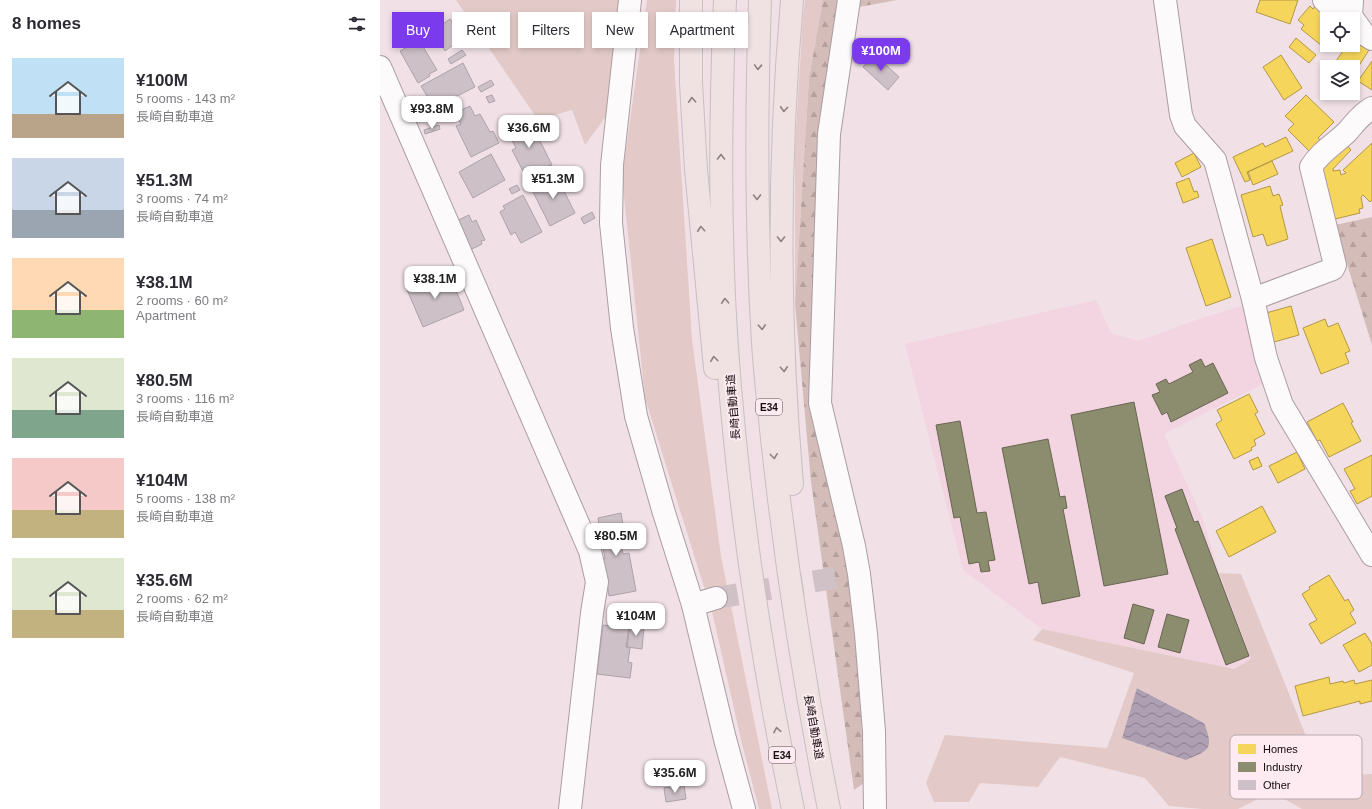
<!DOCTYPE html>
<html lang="en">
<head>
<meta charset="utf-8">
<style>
	body { margin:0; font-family:Arial,"Noto Sans JP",sans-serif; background:#f2f2f3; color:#2b2b33; height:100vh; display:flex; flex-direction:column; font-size:15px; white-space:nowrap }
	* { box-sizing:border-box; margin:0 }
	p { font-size:13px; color:#7c7c81 }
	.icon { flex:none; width:22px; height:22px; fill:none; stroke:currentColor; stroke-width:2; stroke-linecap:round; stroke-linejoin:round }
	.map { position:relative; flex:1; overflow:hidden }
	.side { display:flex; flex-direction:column; background:#fff; width:380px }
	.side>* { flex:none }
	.banner { position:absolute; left:12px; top:12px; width:380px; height:36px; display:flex; gap:8px }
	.tools { position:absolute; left:940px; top:12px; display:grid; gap:8px }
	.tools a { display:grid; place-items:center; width:40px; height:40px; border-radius:0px; background:#fff; box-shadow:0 2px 6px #0003; font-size:20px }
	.price { position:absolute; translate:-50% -34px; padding:0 9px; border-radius:8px; background:#fff; color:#222; font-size:13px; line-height:26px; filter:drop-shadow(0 1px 2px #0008) }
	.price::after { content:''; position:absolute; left:50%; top:24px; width:12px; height:9px; margin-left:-6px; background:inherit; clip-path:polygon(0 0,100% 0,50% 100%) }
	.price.active { background:#7c3aed; color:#fff }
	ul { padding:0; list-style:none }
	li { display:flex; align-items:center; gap:12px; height:100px; padding:0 12px }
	li span { display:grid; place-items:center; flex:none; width:112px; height:80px; border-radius:0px; color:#555 }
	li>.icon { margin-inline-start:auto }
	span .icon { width:48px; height:48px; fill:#fffc; stroke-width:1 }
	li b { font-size:17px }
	h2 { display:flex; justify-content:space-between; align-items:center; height:48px; padding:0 12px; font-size:17px }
	.pill { padding:0 14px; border-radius:0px; background:#fff; box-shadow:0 2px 6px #0003; font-size:14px; line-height:36px }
	.pill.active { background:#7c3aed; color:#fff }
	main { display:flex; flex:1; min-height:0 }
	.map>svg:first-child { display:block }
	.built { fill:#f2d5e0 }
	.grass { fill:#e3cac8; fill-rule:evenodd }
	.forest { fill:url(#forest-firs) }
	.water { fill:url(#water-waves) }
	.homes { fill:#f6d55c; stroke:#b29845 }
	.industry { fill:#8c8c6e; stroke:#686551 }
	.building { fill:#cdc1c7; stroke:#ada2a8 }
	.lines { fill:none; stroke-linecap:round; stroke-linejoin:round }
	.street-tunnel { stroke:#d0c1c6; stroke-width:22; stroke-dasharray:22 11; stroke-linecap:butt }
	.street-casing { stroke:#aa9da2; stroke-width:24 }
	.highway-casing { stroke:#c7bfc1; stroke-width:24 }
	.street { stroke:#fdfafb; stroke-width:22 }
	.highway { stroke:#f0e1e3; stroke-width:22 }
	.oneway { stroke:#8d8183 }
	.labels { text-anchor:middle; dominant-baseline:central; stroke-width:4; stroke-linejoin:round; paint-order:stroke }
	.shield { fill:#fdebf1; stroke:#5a4e52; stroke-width:1 }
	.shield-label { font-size:10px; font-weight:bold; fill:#140b0e }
	.street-label { font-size:11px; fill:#140b0e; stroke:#fdebf1 }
	.key { fill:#fdebf1; stroke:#b7a8ad; stroke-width:1 }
	.key-label { font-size:11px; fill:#140b0e }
</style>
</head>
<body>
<main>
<section class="side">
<h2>8 homes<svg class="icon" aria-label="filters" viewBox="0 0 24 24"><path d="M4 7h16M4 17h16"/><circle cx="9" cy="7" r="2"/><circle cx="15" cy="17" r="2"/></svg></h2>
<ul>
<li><span style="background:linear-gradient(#bfe0f5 70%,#b9a48a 0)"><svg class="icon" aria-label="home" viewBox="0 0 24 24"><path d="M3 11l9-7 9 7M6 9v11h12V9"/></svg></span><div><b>¥100M</b><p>5 rooms · 143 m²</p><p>長崎自動車道</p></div></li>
<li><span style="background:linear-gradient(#c9d6e8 65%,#9aa5b1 0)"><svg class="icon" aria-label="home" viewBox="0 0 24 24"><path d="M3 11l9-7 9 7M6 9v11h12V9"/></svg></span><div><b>¥51.3M</b><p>3 rooms · 74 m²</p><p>長崎自動車道</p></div></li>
<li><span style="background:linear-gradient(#ffd9b3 65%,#8fb573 0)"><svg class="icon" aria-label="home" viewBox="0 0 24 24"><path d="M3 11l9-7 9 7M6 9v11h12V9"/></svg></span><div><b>¥38.1M</b><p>2 rooms · 60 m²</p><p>Apartment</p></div></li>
<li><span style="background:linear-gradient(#dfe7d0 65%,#7fa58c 0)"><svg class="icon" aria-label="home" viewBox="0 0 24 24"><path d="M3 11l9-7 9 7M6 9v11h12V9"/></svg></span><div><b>¥80.5M</b><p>3 rooms · 116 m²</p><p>長崎自動車道</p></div></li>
<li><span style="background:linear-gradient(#f6c9c9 65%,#c2b280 0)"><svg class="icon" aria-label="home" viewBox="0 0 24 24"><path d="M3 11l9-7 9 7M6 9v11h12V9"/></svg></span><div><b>¥104M</b><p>5 rooms · 138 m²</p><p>長崎自動車道</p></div></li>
<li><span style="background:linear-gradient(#dfe7d0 65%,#c2b280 0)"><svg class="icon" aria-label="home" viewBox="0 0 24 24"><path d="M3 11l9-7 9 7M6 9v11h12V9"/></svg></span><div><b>¥35.6M</b><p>2 rooms · 62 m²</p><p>長崎自動車道</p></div></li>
</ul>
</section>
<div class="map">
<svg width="992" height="809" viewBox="0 0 992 809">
	<defs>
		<pattern id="forest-firs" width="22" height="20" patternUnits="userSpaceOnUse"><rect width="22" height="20" fill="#d4bcb9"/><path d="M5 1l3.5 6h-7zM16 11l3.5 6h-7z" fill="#b5a09e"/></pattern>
		<pattern id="water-waves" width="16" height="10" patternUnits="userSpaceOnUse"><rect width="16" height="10" fill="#ae9fb2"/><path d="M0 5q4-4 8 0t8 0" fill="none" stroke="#8c808f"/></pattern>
	</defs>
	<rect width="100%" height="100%" fill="#f1e1e7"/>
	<polygon class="built" points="716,300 731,333 759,341 819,319 867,304 885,383 784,434 823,519 839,573 871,659 854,669 662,629 583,570 525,344"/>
	<g class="grass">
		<polygon points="76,0 242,0 227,115 205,145 192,110 158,120"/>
		<polygon points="267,0 296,0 294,60 312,339 341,556 392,809 379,809 362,744 333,616 265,398 242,177"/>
		<polygon points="425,0 443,0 429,78 415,304 415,146 423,16"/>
		<path d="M839,573L861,574L942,776L992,774V809H922L892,792L858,809H822L789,806L765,778L680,757L658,787L600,783L589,802H554L546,783L565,735L727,748L754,673L653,640L662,629L854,669L871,659ZM758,688L824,723L742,738Z"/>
	</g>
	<g class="forest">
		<polygon points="443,0 517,0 463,10 439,121 432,396 477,617 484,783 474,790 431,482 415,304 429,78"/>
		<polygon points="992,217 992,345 955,225"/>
	</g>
	<path class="water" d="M757,688L824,723C834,749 830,750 806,760L742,738Z"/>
	<g class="homes">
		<polygon points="880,0 918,0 910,24 876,12"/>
		<polygon points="930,6 933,9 935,6 951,19 947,19 947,39 942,46 921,29 924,25 918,20"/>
		<polygon points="916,38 936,55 929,63 909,47"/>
		<polygon points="973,39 989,50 973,75 973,67 959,67 954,64 967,45 973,45"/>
		<polygon points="901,55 922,88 904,100 883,67"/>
		<polygon points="992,61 992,90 978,81"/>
		<polygon points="926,95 954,122 938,138 941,141 930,152 908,130 914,124 905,116"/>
		<polygon points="906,137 913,151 867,172 870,180 865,182 853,157 883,143 885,147"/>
		<polygon points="965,143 971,150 953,169 953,171 960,170 961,175 966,173 963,170 992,143 992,200 990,202 983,195 981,197 983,208 979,209 980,213 951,220 939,171"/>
		<polygon points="814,153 821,167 802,177 795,163"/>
		<polygon points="892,161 898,174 873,185 868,172"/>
		<polygon points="809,178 814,192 817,191 819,197 803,203 796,183"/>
		<polygon points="890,186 893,196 899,194 903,205 900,206 908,239 887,246 883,234 873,237 861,195"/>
		<polygon points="832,239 851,297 826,306 806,248"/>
		<polygon points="911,306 919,335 894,342 886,313"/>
		<polygon points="945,319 948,327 958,323 970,351 965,353 969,363 941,374 923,328"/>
		<polygon points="869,394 878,412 875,414 885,434 874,440 876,445 871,448 872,450 854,459 836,424 842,420 837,410"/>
		<polygon points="963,403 973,422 971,423 981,441 949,457 940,440 937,441 927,422"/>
		<polygon points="917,452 925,469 898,483 889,466"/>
		<polygon points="992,455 992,496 977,504 970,491 975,489 964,469"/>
		<polygon points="878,457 882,466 873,470 869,461"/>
		<polygon points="882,506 896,532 849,557 836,531"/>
		<polygon points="949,575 965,601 968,599 974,610 970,613 976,623 941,644 929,624 937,620 922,594 930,589 929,587"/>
		<polygon points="985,633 992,644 992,665 979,672 963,645"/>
		<polygon points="949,677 950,684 963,681 964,683 974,680 975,684 992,680 992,701 980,704 980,701 923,716 915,686"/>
	</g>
	<g class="industry">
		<polygon points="821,359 825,367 833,363 848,393 791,422 787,412 782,415 772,395 780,392 776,384 786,379 789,384 813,372 809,365"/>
		<polygon points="754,402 788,574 724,586 691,415"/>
		<polygon points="580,421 597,513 606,512 615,560 608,561 610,571 601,572 599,562 589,564 580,517 574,518 556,425"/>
		<polygon points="668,439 680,497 685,496 687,508 683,509 700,596 662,604 658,582 649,584 622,448"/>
		<polygon points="802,489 814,522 818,521 869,656 846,665 795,529 797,528 785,496"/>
		<polygon points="753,604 774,610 764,644 744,638"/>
		<polygon points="787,614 809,620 800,653 778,647"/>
	</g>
	<g class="building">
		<polygon points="70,19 83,38 65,51 51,32"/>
		<polygon points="38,41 40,46 42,45 57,70 49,74 50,76 38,83 20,51"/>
		<polygon points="82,50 86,55 71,64 68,59"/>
		<polygon points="494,54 519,77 508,90 483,67"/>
		<polygon points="83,63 95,87 75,97 77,101 52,114 44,97 47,96 41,86"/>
		<polygon points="111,80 114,85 101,92 98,87"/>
		<polygon points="112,95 115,101 109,103 106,97"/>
		<polygon points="90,106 95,116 100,114 110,132 113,131 119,143 91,157 76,126 81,124 75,113"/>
		<polygon points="143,118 149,131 154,129 172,165 168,166 170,170 153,179 148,169 143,171 132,150 136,148 125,127"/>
		<polygon points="59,125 60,129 45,134 44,130"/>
		<polygon points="111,154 125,180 93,198 79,172"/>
		<polygon points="176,175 195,213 170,226 151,188"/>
		<polygon points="137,185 140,190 132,194 129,189"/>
		<polygon points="143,195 162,232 141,243 135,232 131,235 120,212 125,209 123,206"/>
		<polygon points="212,212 215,218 204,224 201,218"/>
		<polygon points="89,215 92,222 96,220 105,240 101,241 102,244 90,250 76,221"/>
		<polygon points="69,273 84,310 43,327 25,285 33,282 35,287"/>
		<polygon points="241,513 244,531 239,532 243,554 249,553 256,591 229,596 223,559 225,559 218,518"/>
		<polygon points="223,625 249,628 246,647 250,648 248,662 252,663 250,678 217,674"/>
		<polygon points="250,625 264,627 262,649 247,647"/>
		<polygon points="304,785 306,799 286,802 284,788"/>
	</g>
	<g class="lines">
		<polyline class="street-tunnel" points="336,598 466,576"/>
		<g class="street-casing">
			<g id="street">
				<polyline points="250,0 232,165 231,223 242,328 256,416 284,513 313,605 345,739 364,809"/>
				<polyline points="469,0 449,134 440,403 474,546 479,574 486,634 494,731 495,809"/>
				<polyline points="785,0 801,115 805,126 835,160 873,299 886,358 902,405 992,555"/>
				<polyline points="944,0 947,3 971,16"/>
				<polyline points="972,0 971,16 984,34 992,39"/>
				<polyline points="0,67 210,551 217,582 212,613 190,809"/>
				<path d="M873,299L953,269L955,265L931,167C940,152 955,144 967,132C975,123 981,114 992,108"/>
				<polyline points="313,605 336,598"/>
			</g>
		</g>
		<g class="highway-casing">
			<g id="highway">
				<polyline points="311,0 311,83 316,170 335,368"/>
				<path d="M345,0C340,116 339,232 347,348C358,503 381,657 413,809"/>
				<path d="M380,0C376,115 376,229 383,343C386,387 391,430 396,474C409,586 427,698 449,809"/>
				<path d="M412,484C398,323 398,161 412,0"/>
			</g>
		</g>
		<use href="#street" class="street"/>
		<use href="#highway" class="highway"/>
	</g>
	<defs><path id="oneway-chevron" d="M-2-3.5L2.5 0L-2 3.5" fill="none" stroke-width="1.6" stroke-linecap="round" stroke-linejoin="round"/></defs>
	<g class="oneway">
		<use href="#oneway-chevron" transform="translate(378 67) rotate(92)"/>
		<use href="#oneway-chevron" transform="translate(312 100) rotate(-93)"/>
		<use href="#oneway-chevron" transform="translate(404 109) rotate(94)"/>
		<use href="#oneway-chevron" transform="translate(341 157) rotate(-90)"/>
		<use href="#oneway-chevron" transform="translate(377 197) rotate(89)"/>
		<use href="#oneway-chevron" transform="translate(321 229) rotate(-95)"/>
		<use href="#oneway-chevron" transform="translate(401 239) rotate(90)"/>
		<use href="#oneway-chevron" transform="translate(345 301) rotate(-93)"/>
		<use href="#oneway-chevron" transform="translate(382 327) rotate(87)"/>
		<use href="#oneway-chevron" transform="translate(334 359) rotate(-97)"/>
		<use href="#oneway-chevron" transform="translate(404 369) rotate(87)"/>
		<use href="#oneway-chevron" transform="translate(394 456) rotate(83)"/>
		<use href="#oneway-chevron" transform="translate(397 730) rotate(-101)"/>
	</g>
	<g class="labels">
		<g class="shield">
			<rect x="376" y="399" width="26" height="16" rx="3"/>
			<rect x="389" y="747" width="26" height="16" rx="3"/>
		</g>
		<g class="shield-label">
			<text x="389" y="407">E34</text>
			<text x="402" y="755">E34</text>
		</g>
		<g class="street-label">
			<text transform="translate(353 407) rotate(-95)">長崎自動車道</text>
			<text transform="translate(434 727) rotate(80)">長崎自動車道</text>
		</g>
	</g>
	<rect x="850" y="735" width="132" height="64" rx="6" class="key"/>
	<rect x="858" y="744" width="18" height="10" fill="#f6d55c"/>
	<rect x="858" y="762" width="18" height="10" fill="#8c8c6e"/>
	<rect x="858" y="780" width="18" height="10" fill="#cdc1c7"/>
	<g class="key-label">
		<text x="883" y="753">Homes</text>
		<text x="883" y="771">Industry</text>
		<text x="883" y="789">Other</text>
	</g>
</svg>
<div class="tools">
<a><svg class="icon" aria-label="locate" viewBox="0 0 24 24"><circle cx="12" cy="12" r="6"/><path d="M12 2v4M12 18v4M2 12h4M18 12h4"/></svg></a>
<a><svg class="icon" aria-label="layers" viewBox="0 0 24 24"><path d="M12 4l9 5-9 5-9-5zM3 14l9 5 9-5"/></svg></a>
</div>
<b class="price active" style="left:501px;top:72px">¥100M</b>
<b class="price" style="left:52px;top:130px">¥93.8M</b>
<b class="price" style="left:149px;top:149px">¥36.6M</b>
<b class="price" style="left:173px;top:200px">¥51.3M</b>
<b class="price" style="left:55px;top:300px">¥38.1M</b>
<b class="price" style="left:236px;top:557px">¥80.5M</b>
<b class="price" style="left:256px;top:637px">¥104M</b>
<b class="price" style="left:295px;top:794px">¥35.6M</b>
<div class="banner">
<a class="pill active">Buy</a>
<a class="pill">Rent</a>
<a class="pill">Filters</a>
<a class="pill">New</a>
<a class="pill">Apartment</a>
</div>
</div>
</main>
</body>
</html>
